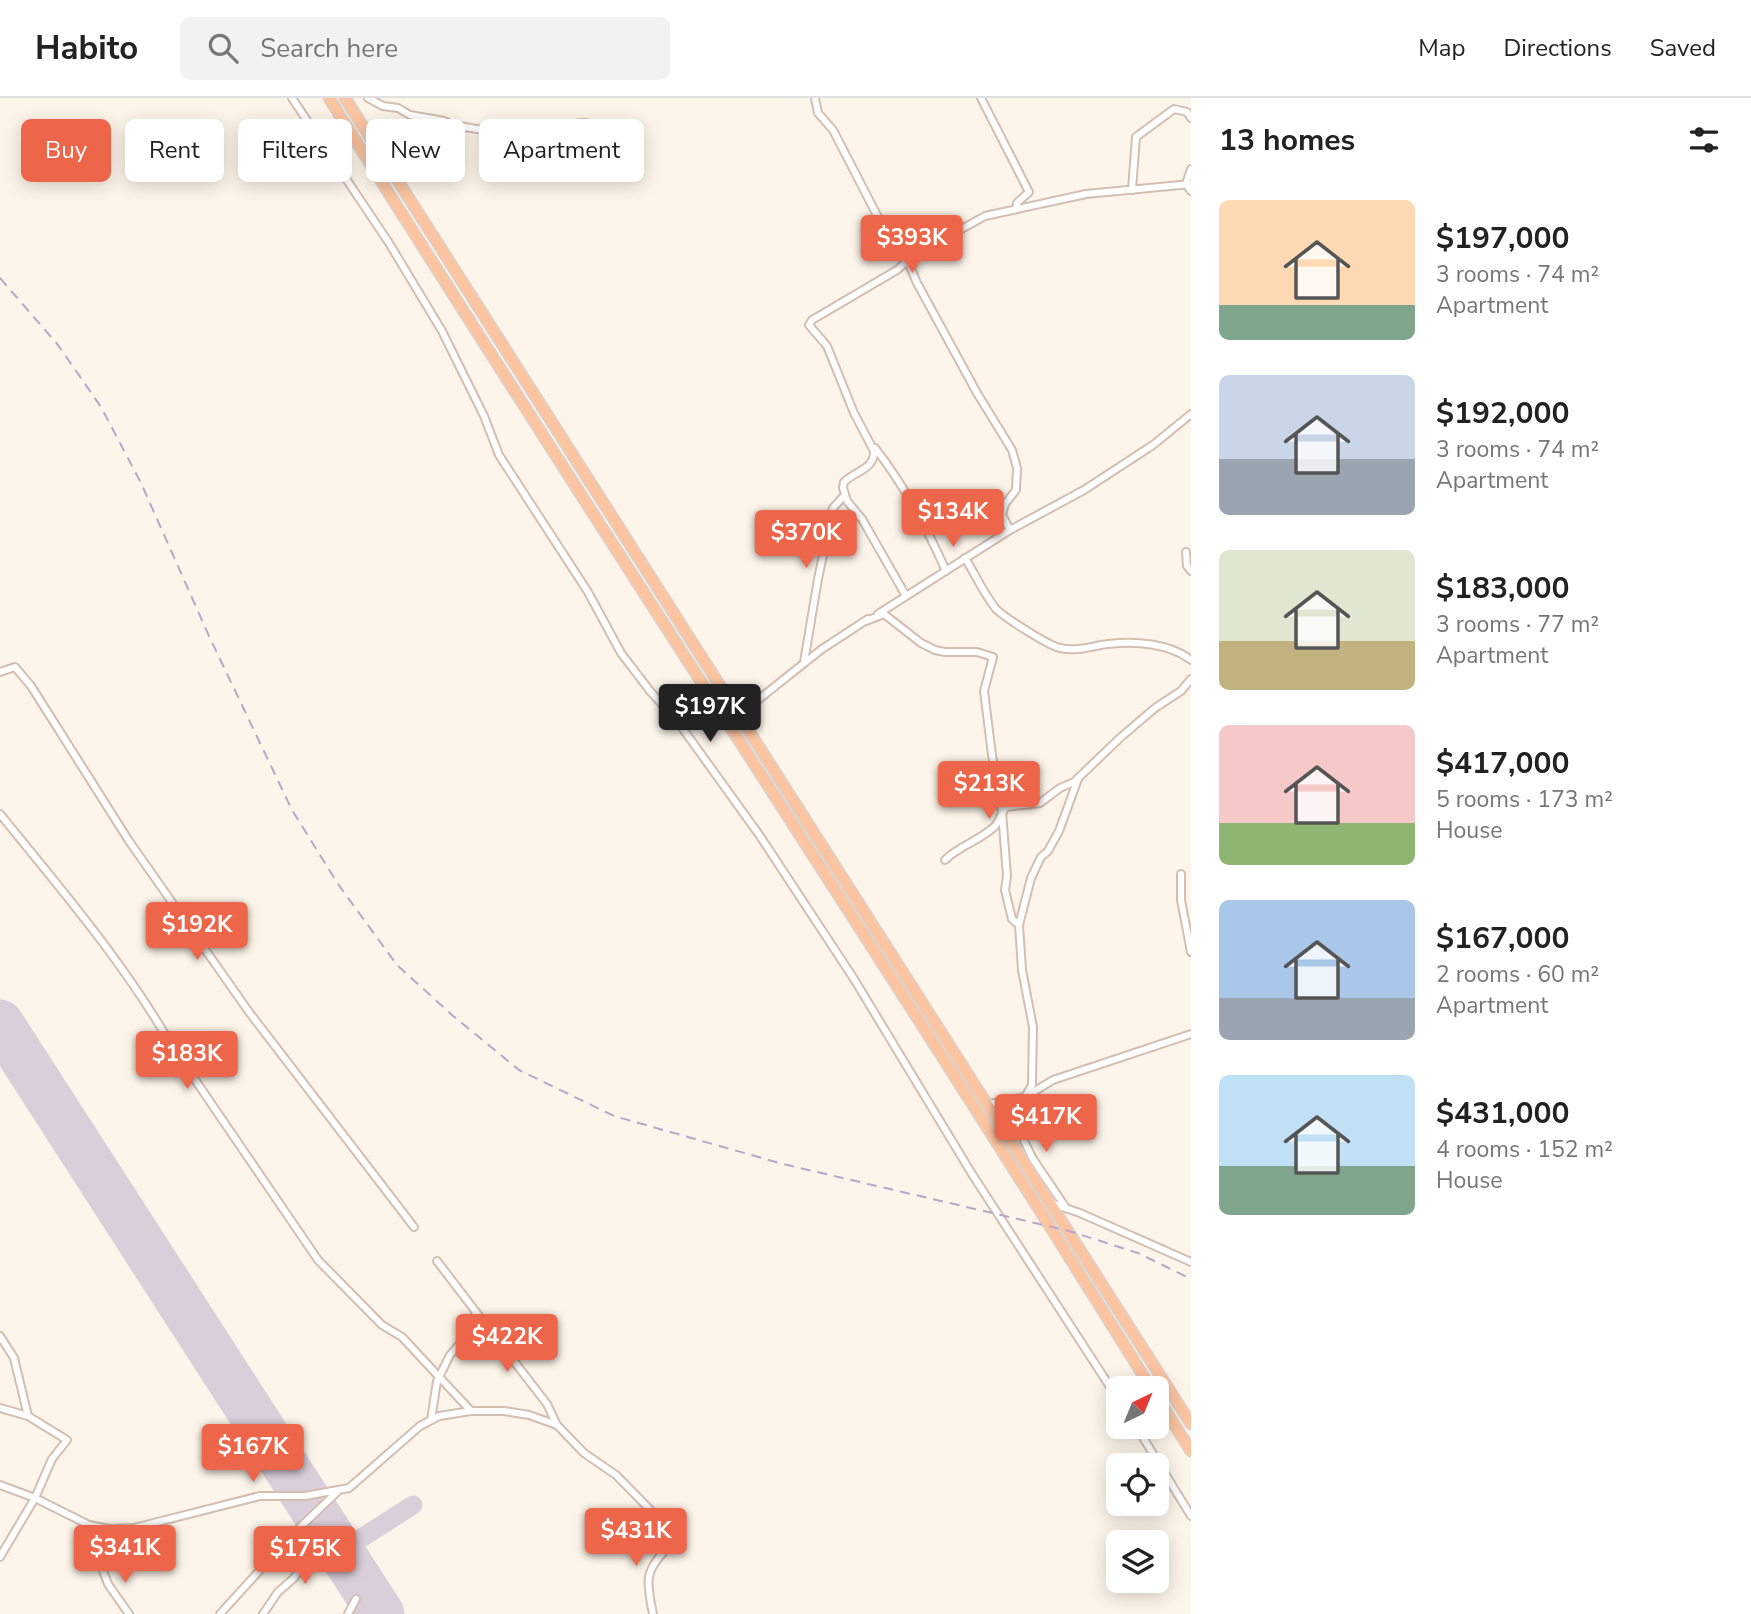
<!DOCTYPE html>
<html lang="en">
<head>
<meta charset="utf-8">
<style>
	body { margin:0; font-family:"Nunito Sans",sans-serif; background:#f2f2f2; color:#222; height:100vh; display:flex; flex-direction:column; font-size:26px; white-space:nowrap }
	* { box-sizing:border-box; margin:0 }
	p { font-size:23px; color:#767676 }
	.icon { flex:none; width:38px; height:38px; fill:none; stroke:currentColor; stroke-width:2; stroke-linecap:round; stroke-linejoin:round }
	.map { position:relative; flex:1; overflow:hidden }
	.details { display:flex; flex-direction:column; background:#fff; width:560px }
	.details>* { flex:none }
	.hud { position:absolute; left:21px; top:21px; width:665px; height:63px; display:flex; gap:14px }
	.needle { width:46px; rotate:43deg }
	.tools { position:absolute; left:1106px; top:1278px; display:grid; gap:14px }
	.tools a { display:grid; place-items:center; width:63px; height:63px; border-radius:10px; background:#fff; box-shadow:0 4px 18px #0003; font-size:35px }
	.price { position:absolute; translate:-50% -60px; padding:0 16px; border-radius:7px; background:#ed664a; color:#fff; font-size:23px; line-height:46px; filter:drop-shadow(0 2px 4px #0008) }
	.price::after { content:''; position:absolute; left:50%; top:42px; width:21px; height:16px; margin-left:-10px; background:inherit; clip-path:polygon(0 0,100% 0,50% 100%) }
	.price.active { background:#222; color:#fff }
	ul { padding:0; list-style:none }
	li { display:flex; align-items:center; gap:21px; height:175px; padding:0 28px }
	li span { display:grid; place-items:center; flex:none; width:196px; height:140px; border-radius:10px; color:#555 }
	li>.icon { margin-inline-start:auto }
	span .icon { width:84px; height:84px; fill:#fffc; stroke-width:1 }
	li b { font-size:30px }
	h2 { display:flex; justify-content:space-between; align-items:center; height:84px; padding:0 28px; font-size:30px }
	.tag { padding:0 24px; border-radius:10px; background:#fff; box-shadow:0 4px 18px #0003; font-size:24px; line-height:63px }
	.tag.active { background:#ed664a; color:#fff }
	header { display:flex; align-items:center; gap:42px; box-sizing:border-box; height:98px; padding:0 35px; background:#fff; border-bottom:2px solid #e0e0e0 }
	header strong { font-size:33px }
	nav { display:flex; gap:38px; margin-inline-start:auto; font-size:24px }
	.search { width:490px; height:63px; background:#f2f2f2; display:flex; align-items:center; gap:18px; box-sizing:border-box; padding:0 24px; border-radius:10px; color:#767676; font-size:26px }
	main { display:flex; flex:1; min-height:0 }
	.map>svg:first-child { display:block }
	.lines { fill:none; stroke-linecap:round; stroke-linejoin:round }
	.taxiway { stroke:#daceda; stroke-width:19 }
	.runway { stroke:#daceda; stroke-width:47 }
	.minor-casing { stroke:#d4beb1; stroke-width:10 }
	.trunk-casing { stroke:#dad1cd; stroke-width:13 }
	.minor { stroke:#fff; stroke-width:6 }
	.trunk { stroke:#fcc4a0; stroke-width:10 }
	.rail { stroke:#b7a6ca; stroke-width:2; stroke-dasharray:10 7; stroke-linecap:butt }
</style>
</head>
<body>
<header>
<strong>Habito</strong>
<div class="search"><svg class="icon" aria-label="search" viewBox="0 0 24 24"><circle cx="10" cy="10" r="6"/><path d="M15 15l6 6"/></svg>Search here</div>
<nav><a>Map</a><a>Directions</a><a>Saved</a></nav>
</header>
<main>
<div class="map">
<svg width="1191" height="1516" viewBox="0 0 1191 1516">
	<rect width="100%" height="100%" fill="#fef5ea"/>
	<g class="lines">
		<polyline class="taxiway" points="341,1453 413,1407"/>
		<polyline class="runway" points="0,925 381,1516"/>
		<g class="minor-casing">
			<g id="minor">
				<polyline points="292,0 389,145 442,233 484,318 499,357 588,494 621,555 650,593 678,624 760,738 854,881 972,1076 1118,1301"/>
				<path d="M368,0L383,8L398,10L410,17L444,23L453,27L495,34L537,30L546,34L558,35C565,28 579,23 590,26C601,29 604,38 616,36"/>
				<polyline points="815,0 818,15 833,32 882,127 907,161 917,185 977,295 1012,352 1017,370 1016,392 1005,406 1002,417 1010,432"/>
				<polyline points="981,0 1029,94 1017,105 1016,111"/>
				<polyline points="1191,71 1186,86 1191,93"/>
				<polyline points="1132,92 1136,39 1174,11 1187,14 1191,20"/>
				<path d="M875,350C904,387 927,430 946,473"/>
				<polyline points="1186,454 1187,468 1191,473"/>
				<path d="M965,460C975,476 984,496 996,511C1004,519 1049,548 1060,550C1078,554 1092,548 1108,546C1135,543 1169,545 1191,562"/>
				<path d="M906,498L862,421L847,403L843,390L844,384C855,373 875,371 874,353L854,315L827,248L809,227L812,222L897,172L913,158L985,118L1086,96L1191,86"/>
				<polyline points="878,516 1010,432 1084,392 1153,347 1191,316"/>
				<polyline points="866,523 884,516 921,545 935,552 945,554 977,554 993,559 984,593 992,657 1002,714 1007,778 1005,792 1012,821 1019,827 1022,872 1033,929 1032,987 1025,999 1021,1027 1024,1043 1033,1061 1066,1110"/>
				<polyline points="804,564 818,481 833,410 844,398"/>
				<polyline points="0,574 15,569 31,588 129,743 249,914 414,1129"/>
				<polyline points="739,617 822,551 868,521"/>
				<path d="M0,716C60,790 122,862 170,945L318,1162L382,1227L402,1239L471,1313"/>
				<path d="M945,762C959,748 979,743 994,729C999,725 1001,715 1006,709L1040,705L1060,690L1074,684L1121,639L1155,610L1181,593L1191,581"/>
				<polyline points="1181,776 1181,802 1191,854"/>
				<polyline points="1019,827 1031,780 1041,759 1048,753 1059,733 1078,681"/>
				<polyline points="989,1006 1025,999 1053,982 1191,936"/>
				<polyline points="1051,1105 1080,1115 1191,1164"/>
				<polyline points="476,1214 547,1306 557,1327"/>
				<polyline points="0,1238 14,1260 28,1318"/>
				<polyline points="0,1310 28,1318 67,1342 52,1361 35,1400 0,1459"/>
				<polyline points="431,1322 437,1283 450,1257 464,1241 476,1214 437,1163"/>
				<polyline points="1136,1328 1191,1418"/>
				<path d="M0,1387L35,1400L89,1427L110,1431L134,1430L260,1398H305L349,1390L420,1328L439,1318L471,1313H504L529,1317L557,1327L584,1355L616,1377L676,1438C649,1474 643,1469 653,1516"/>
				<polyline points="89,1427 104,1461"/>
				<polyline points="102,1470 108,1486 129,1516"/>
				<polyline points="220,1516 290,1439 337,1394"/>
				<polyline points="263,1516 278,1494 293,1481 310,1459 318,1441"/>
				<polyline points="348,1516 356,1501"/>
			</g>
		</g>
		<g class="trunk-casing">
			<g id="trunk">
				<path d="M329,0C599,432 882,857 1151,1290"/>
				<polyline points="345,0 1191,1326"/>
				<polyline points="1157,1299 1191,1353"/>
			</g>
		</g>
		<use href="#minor" class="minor"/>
		<use href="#trunk" class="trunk"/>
		<polyline class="rail" points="0,180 58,247 101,309 141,385 209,538 292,712 338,786 397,867 452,917 519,972 614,1018 783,1066 1069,1133 1138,1155 1191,1181"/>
	</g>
</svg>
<div class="tools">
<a><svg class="needle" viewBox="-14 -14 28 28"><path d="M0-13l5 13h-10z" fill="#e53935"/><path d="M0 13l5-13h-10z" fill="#767676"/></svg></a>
<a><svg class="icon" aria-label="locate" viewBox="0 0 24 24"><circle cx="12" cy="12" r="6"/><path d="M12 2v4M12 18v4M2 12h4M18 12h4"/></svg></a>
<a><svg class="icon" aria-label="layers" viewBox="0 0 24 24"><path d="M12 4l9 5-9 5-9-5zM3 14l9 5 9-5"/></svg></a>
</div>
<b class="price" style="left:912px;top:177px">$393K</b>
<b class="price" style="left:953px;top:451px">$134K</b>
<b class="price" style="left:806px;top:472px">$370K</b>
<b class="price active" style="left:710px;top:646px">$197K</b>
<b class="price" style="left:989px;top:723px">$213K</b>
<b class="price" style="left:197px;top:864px">$192K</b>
<b class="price" style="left:187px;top:993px">$183K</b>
<b class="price" style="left:1046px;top:1056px">$417K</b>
<b class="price" style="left:507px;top:1276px">$422K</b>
<b class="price" style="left:253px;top:1386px">$167K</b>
<b class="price" style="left:636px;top:1470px">$431K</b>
<b class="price" style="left:125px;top:1487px">$341K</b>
<b class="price" style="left:305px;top:1488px">$175K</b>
<div class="hud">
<a class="tag active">Buy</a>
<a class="tag">Rent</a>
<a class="tag">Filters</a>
<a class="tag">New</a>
<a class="tag">Apartment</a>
</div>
</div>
<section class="details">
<h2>13 homes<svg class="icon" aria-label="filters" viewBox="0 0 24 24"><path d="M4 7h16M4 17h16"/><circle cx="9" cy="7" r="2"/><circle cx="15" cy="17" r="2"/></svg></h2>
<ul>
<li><span style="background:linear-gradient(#ffd9b3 75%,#7fa58c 0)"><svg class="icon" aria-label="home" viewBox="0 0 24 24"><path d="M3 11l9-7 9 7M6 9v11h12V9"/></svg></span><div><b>$197,000</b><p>3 rooms · 74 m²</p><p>Apartment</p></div></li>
<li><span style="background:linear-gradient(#c9d6e8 60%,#9aa5b1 0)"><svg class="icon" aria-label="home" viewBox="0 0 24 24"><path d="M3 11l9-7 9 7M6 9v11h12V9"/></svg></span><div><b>$192,000</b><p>3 rooms · 74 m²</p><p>Apartment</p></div></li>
<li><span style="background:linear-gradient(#dfe7d0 65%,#c2b280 0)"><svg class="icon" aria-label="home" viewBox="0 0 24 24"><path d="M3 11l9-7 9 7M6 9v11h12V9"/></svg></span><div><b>$183,000</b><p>3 rooms · 77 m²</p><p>Apartment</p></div></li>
<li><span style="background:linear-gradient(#f6c9c9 70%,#8fb573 0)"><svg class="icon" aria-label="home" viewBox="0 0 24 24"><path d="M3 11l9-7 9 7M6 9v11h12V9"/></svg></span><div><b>$417,000</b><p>5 rooms · 173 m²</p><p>House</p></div></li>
<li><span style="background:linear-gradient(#a9c7e8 70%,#9aa5b1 0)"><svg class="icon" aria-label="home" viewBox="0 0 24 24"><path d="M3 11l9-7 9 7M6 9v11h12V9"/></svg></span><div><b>$167,000</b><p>2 rooms · 60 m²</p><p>Apartment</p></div></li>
<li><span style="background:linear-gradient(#bfe0f5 65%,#7fa58c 0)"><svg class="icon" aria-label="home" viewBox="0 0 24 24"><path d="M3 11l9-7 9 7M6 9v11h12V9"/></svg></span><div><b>$431,000</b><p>4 rooms · 152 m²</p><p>House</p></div></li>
</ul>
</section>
</main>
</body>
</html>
